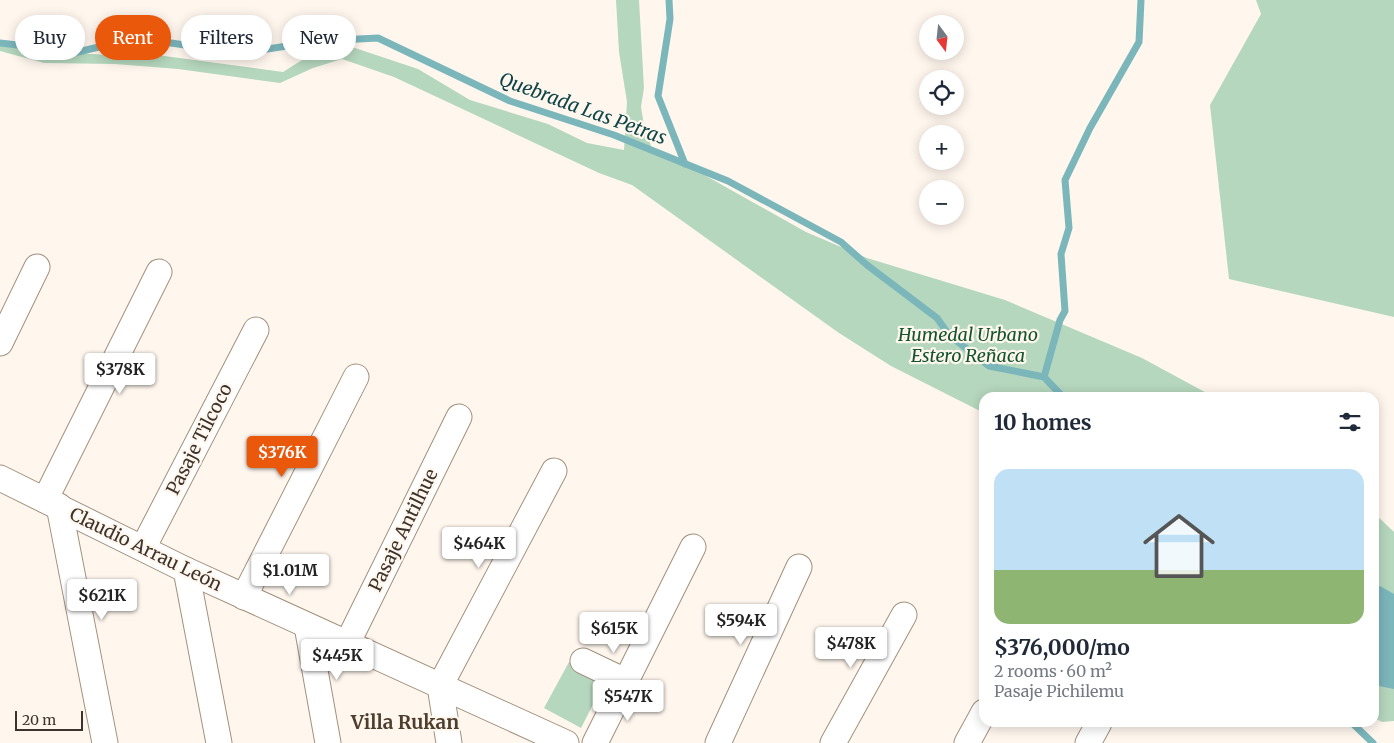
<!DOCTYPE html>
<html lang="en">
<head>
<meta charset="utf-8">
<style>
	body { margin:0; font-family:Merriweather,serif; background:#f2f2f3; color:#1f2937; height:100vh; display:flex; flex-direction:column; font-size:19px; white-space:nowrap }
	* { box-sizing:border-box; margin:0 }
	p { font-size:16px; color:#747a83 }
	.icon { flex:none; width:28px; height:28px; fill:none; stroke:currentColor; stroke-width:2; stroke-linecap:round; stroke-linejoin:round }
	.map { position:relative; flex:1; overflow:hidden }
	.details { position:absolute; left:979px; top:392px; width:400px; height:335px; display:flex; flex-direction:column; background:#fff; border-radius:15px; box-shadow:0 2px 12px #0003 }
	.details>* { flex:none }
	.guide { position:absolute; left:15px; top:15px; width:475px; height:45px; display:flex; gap:10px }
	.needle { width:32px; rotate:165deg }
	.buttons { position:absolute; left:919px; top:15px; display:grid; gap:10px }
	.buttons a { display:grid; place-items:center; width:45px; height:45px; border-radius:50%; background:#fff; box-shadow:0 2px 12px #0003; font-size:25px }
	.scale { position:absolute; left:15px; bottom:12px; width:68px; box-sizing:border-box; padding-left:5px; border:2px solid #3c342c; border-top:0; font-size:14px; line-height:18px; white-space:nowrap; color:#3c342c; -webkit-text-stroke:4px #fff7ee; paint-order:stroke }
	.price { position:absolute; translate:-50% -42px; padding:0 11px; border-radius:5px; background:#fff; color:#222; font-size:16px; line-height:32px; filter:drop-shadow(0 1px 2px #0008) }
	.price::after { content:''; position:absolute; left:50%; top:30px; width:15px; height:11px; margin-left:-8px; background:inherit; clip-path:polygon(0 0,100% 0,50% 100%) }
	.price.current { background:#ea580c; color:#fff }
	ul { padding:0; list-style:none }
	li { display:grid; align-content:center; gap:10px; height:265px; padding:0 15px }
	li+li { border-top:1px solid #e0e1e3 }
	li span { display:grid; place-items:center; height:155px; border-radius:15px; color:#555 }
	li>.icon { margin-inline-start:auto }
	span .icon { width:90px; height:90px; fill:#fffc; stroke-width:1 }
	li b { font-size:21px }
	h2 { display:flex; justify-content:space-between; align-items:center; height:60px; padding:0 15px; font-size:21px }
	.tag { padding:0 18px; border-radius:22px; background:#fff; box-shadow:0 2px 12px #0003; font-size:18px; line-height:45px }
	.tag.current { background:#ea580c; color:#fff }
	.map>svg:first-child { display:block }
	.green { fill:#b5d7bd }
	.water { fill:#7bb6bb }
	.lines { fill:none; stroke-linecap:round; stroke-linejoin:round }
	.stream { stroke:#7bb6bb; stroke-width:7 }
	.street-casing { stroke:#a2907c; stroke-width:27 }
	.street { stroke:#fff; stroke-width:25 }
	.labels { text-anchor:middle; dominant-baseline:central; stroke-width:4.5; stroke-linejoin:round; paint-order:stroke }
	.park-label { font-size:18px; font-style:italic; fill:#14542d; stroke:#fff7ee }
	.street-label { font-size:18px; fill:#3c342c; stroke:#fff7ee }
	.water-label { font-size:19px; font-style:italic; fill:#0e4549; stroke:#fff7ee }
	.neighbourhood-label { font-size:19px; font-weight:bold; fill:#4e3e2d; stroke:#fff7ee }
</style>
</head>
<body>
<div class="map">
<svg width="1394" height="743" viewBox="0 0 1394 743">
	<rect width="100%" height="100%" fill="#fff7ee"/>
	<g class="green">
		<polygon points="616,0 639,0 644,88 641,107 644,125 653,152 699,172 806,232 867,258 1005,300 1142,358 1214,397 984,398 984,413 891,366 839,333 632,185 599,173 394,77 342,59 313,68 280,83 178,69 115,64 44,63 0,51 0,40 40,51 109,55 142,53 283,72 321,48 352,47 418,69 470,100 548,124 587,143 624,150 627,102 619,52"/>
		<polygon points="1256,0 1394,0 1394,317 1229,279 1210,105 1261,14"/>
		<polygon points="1374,513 1394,532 1394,721 1382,722 1374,718"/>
		<polygon points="569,662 605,681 581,728 544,708"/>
	</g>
	<polygon class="water" points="1380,586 1394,594 1394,689 1374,685 1374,588"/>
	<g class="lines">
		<g class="stream">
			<polyline points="669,0 670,19 658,96 685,164"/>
			<polyline points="0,43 78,52 136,38 192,46 254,51 320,41 378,38 510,101 614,135 728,181 841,242 867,265 937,318 949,335 989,366 1044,377 1064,398"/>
			<polyline points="1044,377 1060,320 1065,311 1061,254 1069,228 1065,180 1090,128 1139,42 1141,0"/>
			<polyline points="1351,722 1373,743"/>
		</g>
		<g class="street-casing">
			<g id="street">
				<polyline points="0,343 37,267"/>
				<polyline points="0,478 186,570 566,743"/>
				<polyline points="45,500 159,272"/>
				<polyline points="59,506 105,743"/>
				<polyline points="143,548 256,330"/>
				<polyline points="186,570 219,743"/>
				<polyline points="244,597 356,377"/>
				<polyline points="307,626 328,743"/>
				<polyline points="347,644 459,417"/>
				<polyline points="583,661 627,682"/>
				<polyline points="449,743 440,686 554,471"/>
				<polyline points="595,743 693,547"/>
				<polyline points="718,743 799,567"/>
				<polyline points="833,743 904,615"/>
				<polyline points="967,743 984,712"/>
				<polyline points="1088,743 1099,723"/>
			</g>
		</g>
		<use href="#street" class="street"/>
	</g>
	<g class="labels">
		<g class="park-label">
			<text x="968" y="334">Humedal Urbano<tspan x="968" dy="21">Estero Reñaca</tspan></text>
		</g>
		<g class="street-label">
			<text transform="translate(199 439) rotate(-63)">Pasaje Tilcoco</text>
			<text transform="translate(403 530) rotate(-64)">Pasaje Antilhue</text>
			<text transform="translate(146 549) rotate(26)">Claudio Arrau León</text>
		</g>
		<g class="water-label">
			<text transform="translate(583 108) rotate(20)">Quebrada Las Petras</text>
		</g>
		<g class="neighbourhood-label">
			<text x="405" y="722">Villa Rukan</text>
		</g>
	</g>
</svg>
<div class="buttons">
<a><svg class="needle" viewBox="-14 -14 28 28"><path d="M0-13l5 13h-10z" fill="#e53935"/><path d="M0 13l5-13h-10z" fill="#747a83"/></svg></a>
<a><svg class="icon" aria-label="locate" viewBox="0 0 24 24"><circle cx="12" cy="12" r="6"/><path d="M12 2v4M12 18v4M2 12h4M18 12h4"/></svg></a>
<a>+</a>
<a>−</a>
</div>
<div class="scale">20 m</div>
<b class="price" style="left:120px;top:395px">$378K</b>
<b class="price current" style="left:282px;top:478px">$376K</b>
<b class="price" style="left:479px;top:569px">$464K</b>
<b class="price" style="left:290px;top:596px">$1.01M</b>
<b class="price" style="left:102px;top:621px">$621K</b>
<b class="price" style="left:741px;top:646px">$594K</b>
<b class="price" style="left:614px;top:654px">$615K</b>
<b class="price" style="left:851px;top:669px">$478K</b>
<b class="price" style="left:337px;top:681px">$445K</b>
<b class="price" style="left:628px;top:722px">$547K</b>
<div class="guide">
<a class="tag">Buy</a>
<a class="tag current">Rent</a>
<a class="tag">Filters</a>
<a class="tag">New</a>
</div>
<section class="details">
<h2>10 homes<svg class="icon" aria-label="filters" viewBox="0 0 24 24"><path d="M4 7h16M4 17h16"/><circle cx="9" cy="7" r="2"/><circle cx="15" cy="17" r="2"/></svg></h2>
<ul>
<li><span style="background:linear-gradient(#bfe0f5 65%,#8fb573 0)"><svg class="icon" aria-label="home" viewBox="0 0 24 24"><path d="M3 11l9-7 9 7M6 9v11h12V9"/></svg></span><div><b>$376,000/mo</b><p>2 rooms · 60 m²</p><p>Pasaje Pichilemu</p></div></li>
</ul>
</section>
</div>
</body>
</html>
